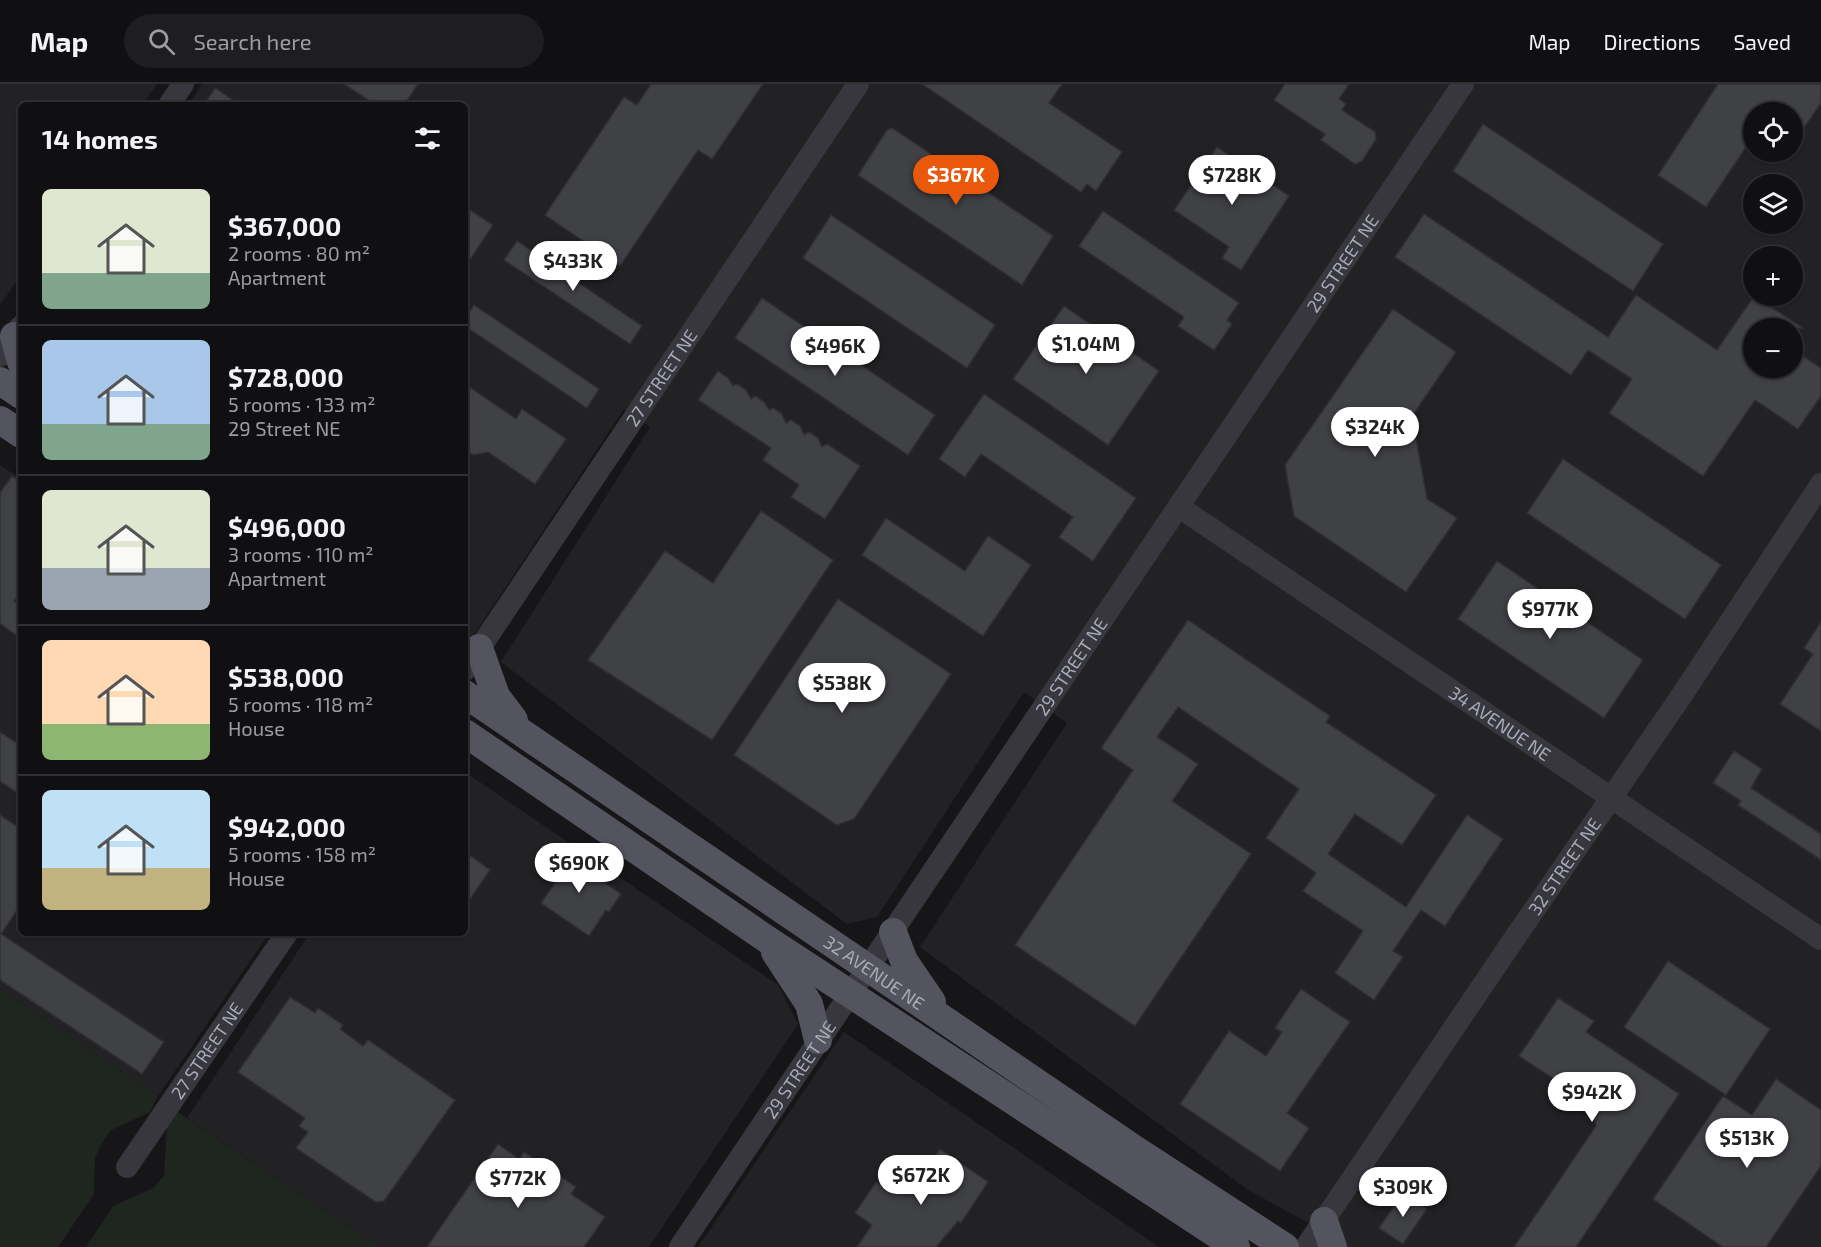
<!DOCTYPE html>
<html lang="en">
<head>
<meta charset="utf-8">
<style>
	body { margin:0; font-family:"Exo 2",sans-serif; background:#1e1e20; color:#f1f3f6; height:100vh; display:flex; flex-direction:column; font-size:22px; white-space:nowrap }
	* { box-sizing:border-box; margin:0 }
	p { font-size:20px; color:#9c9d9f }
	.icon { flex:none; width:33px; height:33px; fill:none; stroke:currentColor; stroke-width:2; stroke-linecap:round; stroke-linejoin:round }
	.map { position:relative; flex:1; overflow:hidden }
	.panel { position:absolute; left:18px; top:18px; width:450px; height:834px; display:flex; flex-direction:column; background:#101012; border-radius:9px; box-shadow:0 2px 4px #0004,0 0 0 2px #303032 }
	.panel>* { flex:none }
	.fabs { position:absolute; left:1743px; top:18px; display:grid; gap:12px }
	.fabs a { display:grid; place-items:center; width:60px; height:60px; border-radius:50%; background:#101012; box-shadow:0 2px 4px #0004,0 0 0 2px #303032; font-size:30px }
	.price { position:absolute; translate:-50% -51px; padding:0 14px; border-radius:21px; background:#fff; color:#222; font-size:20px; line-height:39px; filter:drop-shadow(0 2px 3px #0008) }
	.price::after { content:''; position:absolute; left:50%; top:36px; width:18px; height:14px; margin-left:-9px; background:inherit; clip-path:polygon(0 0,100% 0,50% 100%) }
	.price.current { background:#ea580c; color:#fff }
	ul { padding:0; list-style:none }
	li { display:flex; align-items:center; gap:18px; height:150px; padding:0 24px }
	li+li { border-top:2px solid #303032 }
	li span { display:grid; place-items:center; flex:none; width:168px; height:120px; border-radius:9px; color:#555 }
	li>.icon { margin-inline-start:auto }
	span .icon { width:72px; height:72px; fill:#fffc; stroke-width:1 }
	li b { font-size:26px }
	h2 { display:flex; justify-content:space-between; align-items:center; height:72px; padding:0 24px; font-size:26px }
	header { display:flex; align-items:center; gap:36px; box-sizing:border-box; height:84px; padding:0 30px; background:#101012; border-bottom:2px solid #303032 }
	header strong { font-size:28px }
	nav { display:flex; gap:33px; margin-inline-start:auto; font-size:21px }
	.search { width:420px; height:54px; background:#1e1e20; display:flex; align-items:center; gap:15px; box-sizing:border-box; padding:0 21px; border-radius:33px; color:#9c9d9f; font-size:22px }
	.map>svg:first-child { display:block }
	.built { fill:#222225; fill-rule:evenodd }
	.green { fill:#1e261f }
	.building { fill:#404145; stroke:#303034; stroke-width:1.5 }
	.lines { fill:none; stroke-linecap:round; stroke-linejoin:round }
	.minor { stroke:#37373d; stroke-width:22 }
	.major { stroke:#53545d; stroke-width:28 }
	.labels { text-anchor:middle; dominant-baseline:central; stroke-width:4.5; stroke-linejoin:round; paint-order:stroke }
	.street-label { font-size:18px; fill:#a7acb9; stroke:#111113 }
</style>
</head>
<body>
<header>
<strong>Map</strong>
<div class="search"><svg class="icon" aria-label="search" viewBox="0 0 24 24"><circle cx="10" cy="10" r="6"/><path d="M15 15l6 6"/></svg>Search here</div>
<nav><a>Map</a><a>Directions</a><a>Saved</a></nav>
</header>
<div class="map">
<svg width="1821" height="1163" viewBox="0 0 1821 1163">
	<rect width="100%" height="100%" fill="#161618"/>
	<g class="built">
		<polygon points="0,0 157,0 142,21 21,21 21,191 0,221"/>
		<path d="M202,0H1821V1163H1341L1305,1137L1248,1106L920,863L1067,639L1024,608L877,833L847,840L501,578L650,343L624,325L473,552L465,559V21H188ZM1754,28H1792V68H1754ZM1754,100H1792V140H1754ZM1754,172H1792V212H1754ZM1754,244H1792V284H1754Z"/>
		<polygon points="0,381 21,395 21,849 269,849 158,1012 0,905"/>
		<polygon points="465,688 778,901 798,940 649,1163 379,1163 187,1034 310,849 465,849"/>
		<polygon points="844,948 1159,1163 698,1163"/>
	</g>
	<g class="green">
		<polygon points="0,905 158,1012 150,1028 111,1046 102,1059 95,1074 94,1110 58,1163 0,1163"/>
		<polygon points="176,1027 379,1163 86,1163 113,1122 153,1104 164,1092 167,1042"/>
	</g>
	<g class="building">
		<polygon points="344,0 418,0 404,21 376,21"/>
		<polygon points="651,0 763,0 712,75 698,66 620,182 545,131 624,13 637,21"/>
		<polygon points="922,0 1062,0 1049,19 1122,68 1096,107 1087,100 1081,108"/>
		<polygon points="1285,0 1349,0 1339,15 1346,20 1342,26 1375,48 1376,55 1362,77 1355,80 1321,56 1325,50 1274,16"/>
		<polygon points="1718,0 1821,0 1821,19 1792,61 1792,28 1754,28 1754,51 1706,123 1658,91"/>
		<polygon points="215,4 240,21 204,21"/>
		<polygon points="1483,40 1663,160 1633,207 1453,87"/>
		<polygon points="892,44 1053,152 1022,201 858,91 887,46"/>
		<polygon points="1217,63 1289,112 1241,186 1222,174 1229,163 1174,126"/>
		<polygon points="465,123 493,141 465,183"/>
		<polygon points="1103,127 1239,219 1227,236 1232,240 1214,266 1178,242 1184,233 1079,162"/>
		<polygon points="1424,130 1608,253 1636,211 1717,266 1754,212 1803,244 1754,244 1754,284 1792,284 1792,265 1821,284 1821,312 1798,345 1755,316 1703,392 1609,329 1632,295 1588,266 1571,291 1395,173"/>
		<polygon points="831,131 995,241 967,284 803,174"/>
		<polygon points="517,157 642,242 630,260 504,176"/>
		<polygon points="762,214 935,331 908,371 735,254"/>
		<polygon points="474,221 599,305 587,324 465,242 465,234"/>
		<polygon points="1064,222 1159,287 1108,361 1013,295"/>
		<polygon points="1393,225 1456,268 1412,332 1427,415 1457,434 1406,508 1294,432 1285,381"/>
		<polygon points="718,287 728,294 733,302 737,300 746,306 751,315 755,312 764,318 769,326 773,324 782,330 786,339 791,336 800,342 804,351 809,348 818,354 822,363 827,360 860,382 825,435 791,413 799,401 763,376 771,364 698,316"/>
		<polygon points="465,300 516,335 522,325 566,355 535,400 488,368 473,371 465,365"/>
		<polygon points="984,310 1136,414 1093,477 1059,453 1073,433 981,370 965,393 939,375"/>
		<polygon points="1563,375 1721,481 1685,535 1527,429"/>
		<polygon points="12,392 21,398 21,507 14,517 21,522 21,555 0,539 0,409"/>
		<polygon points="761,427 833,476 712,656 588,576 665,467 713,499"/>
		<polygon points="886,434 965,487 988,452 1031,481 983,552 862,471"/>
		<polygon points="1497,477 1643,576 1604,634 1458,535"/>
		<polygon points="838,515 951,590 854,735 837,741 734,671"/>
		<polygon points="1188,536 1330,632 1326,638 1436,711 1402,761 1355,730 1328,770 1406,823 1467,731 1503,755 1445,842 1421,826 1393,867 1403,873 1374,916 1335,889 1363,847 1303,807 1316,789 1266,754 1299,705 1178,623 1157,653 1198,680 1172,717 1251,770 1135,942 1015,861 1133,686 1101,664"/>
		<polygon points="1821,538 1821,647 1780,620 1813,570 1804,564"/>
		<polygon points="0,648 21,662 21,711 0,697"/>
		<polygon points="1734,667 1762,685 1751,704 1821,750 1821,776 1738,721 1741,717 1713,699"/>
		<polygon points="0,731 21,745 21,820 1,850 164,958 142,990 0,896"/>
		<polygon points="571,759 575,778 621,810 609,828 606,826 589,852 541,819 557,796 549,792"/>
		<polygon points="465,768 490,786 465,822"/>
		<polygon points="1668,877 1770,945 1726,1011 1624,943"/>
		<polygon points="1301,905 1350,938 1287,1029 1309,1044 1280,1087 1180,1020 1229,947 1266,972 1282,948 1275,944"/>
		<polygon points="290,913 315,929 318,924 343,941 340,945 363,962 368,956 455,1016 384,1117 376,1118 296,1064 308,1048 299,1042 305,1034 238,988"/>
		<polygon points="1558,914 1594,937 1586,948 1679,1010 1576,1163 1514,1163 1596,1042 1590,1013 1557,991 1554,995 1519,972"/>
		<polygon points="1776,995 1821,1026 1821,1082 1766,1163 1723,1163 1653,1115 1723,1012 1752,1031"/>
		<polygon points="498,1060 519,1075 524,1068 576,1103 571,1110 605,1133 584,1163 427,1163"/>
		<polygon points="940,1065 988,1098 961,1139 958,1137 936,1163 857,1163 872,1141 855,1129 876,1098 891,1107 900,1095 909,1092 915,1096 923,1085 925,1087"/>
		<polygon points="1403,1109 1427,1125 1403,1160 1379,1144"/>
	</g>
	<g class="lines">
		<g class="minor">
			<polyline points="169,21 183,0"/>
			<polyline points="0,272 20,243"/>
			<path id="s1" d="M1179,423L1821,855"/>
			<path id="s2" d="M465,586L858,0"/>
			<path id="s3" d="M127,1083L287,849"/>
			<path id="s4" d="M680,1163L1463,0"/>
			<path id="s5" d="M1306,1163L1512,858L1682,611L1821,400"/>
		</g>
		<g class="major">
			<polyline points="14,252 21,278"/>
			<polyline points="0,297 21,311"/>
			<polyline points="0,336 21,350"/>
			<polyline points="479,564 496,612 514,636"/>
			<path id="s6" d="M465,610L1136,1066L1285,1163"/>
			<polyline points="465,649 765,854 1236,1163"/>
			<polyline points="893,848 904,877 932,918"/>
			<polyline points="775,868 809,920 818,956"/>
			<polyline points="1324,1137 1333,1163"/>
		</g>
	</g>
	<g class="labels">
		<g class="street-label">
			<text stroke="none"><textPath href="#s4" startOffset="1186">29 STREET NE</textPath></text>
			<text stroke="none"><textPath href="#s2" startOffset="352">27 STREET NE</textPath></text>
			<text stroke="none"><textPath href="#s4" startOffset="700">29 STREET NE</textPath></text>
			<text stroke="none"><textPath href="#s1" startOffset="387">34 AVENUE NE</textPath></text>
			<text stroke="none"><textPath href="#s5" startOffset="460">32 STREET NE</textPath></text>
			<text stroke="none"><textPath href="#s6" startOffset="495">32 AVENUE NE</textPath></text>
			<text stroke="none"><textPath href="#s3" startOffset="141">27 STREET NE</textPath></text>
			<text stroke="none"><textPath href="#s4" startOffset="214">29 STREET NE</textPath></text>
		</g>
	</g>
</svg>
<div class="fabs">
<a><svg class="icon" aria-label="locate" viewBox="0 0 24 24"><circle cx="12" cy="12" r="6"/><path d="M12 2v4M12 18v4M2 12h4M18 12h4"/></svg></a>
<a><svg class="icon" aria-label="layers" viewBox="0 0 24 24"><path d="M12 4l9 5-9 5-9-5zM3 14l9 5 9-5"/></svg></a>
<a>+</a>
<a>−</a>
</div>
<b class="price current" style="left:956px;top:122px">$367K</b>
<b class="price" style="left:1232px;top:122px">$728K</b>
<b class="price" style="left:573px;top:208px">$433K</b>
<b class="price" style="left:1086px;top:291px">$1.04M</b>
<b class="price" style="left:835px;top:293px">$496K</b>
<b class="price" style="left:1375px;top:374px">$324K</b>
<b class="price" style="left:1550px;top:556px">$977K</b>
<b class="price" style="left:842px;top:630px">$538K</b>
<b class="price" style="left:579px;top:810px">$690K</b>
<b class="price" style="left:1592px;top:1039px">$942K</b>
<b class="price" style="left:1747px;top:1085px">$513K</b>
<b class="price" style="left:921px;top:1122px">$672K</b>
<b class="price" style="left:518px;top:1125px">$772K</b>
<b class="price" style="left:1403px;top:1134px">$309K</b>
<section class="panel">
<h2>14 homes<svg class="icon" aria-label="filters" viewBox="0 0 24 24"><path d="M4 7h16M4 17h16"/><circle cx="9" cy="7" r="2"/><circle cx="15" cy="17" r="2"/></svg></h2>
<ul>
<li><span style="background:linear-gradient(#dfe7d0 70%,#7fa58c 0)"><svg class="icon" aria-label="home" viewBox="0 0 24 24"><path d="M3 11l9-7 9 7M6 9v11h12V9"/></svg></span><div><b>$367,000</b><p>2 rooms · 80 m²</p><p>Apartment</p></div></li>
<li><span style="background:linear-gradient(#a9c7e8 70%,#7fa58c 0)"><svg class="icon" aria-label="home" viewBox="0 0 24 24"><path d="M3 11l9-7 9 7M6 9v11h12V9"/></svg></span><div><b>$728,000</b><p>5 rooms · 133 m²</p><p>29 Street NE</p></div></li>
<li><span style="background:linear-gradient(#dfe7d0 65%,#9aa5b1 0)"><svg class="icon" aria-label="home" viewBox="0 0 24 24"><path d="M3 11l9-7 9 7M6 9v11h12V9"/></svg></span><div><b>$496,000</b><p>3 rooms · 110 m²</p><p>Apartment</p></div></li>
<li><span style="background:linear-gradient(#ffd9b3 70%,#8fb573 0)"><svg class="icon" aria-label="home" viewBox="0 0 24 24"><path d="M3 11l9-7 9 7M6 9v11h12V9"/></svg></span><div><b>$538,000</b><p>5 rooms · 118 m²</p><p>House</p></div></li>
<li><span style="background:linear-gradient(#bfe0f5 65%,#c2b280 0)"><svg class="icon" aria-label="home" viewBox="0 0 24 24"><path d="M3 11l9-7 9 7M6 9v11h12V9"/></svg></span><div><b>$942,000</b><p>5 rooms · 158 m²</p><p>House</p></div></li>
</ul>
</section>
</div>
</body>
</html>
